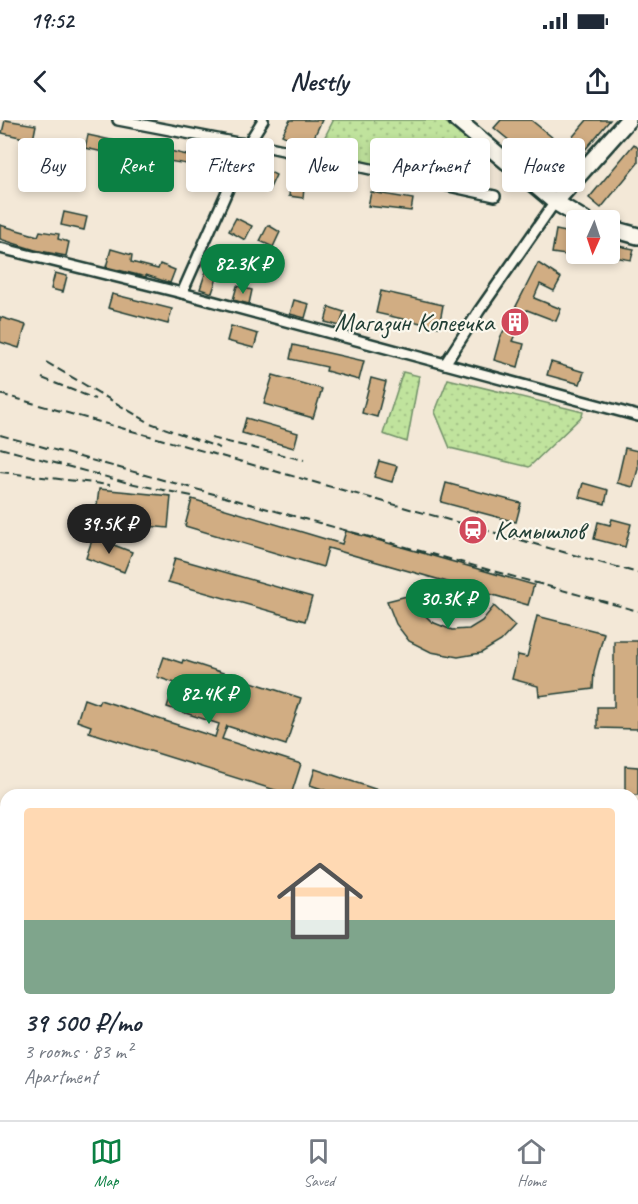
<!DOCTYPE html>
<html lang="en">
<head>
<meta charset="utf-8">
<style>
	body { margin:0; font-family:Caveat,sans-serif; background:#f6f6f7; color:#1f2937; height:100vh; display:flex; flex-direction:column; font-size:22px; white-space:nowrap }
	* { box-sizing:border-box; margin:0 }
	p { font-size:20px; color:#747a83 }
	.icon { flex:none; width:33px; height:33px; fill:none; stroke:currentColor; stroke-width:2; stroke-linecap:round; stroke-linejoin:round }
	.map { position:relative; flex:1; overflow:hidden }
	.panel { position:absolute; left:0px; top:669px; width:639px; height:332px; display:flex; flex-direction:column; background:#fff; border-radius:18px 18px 0 0; box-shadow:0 3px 9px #0003 }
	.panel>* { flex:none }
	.hud { position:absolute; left:18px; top:18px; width:603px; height:54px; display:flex; gap:12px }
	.needle { width:39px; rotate:183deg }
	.controls { position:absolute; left:566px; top:90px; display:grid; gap:12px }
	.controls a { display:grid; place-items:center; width:54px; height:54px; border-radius:6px; background:#fff; box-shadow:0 3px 9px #0003; font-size:30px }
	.price { position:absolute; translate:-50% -51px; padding:0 14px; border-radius:21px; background:#0b8043; color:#fff; font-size:20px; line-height:39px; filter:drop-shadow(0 2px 3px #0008) }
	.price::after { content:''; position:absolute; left:50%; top:36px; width:18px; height:14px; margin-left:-9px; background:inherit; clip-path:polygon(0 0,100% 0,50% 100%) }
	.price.selected { background:#222; color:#fff }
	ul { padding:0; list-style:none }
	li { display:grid; align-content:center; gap:12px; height:318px; padding:0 24px }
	li span { display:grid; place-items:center; height:186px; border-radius:6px; color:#555 }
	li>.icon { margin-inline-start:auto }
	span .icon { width:108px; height:108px; fill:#fffc; stroke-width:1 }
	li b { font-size:26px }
	.pill { padding:0 21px; border-radius:6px; background:#fff; box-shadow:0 3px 9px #0003; font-size:21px; line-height:54px }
	.pill.selected { background:#0b8043; color:#fff }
	.status { display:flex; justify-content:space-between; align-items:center; height:42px; padding:0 30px; background:#fff; direction:ltr }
	.status svg { height:16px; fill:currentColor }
	header { display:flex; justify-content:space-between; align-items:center; height:78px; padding:0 24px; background:#fff; font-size:27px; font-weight:800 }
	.tabs { display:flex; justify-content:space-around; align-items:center; height:84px; border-top:2px solid #e0e1e3; background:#fff; font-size:16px; color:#747a83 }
	.tabs a { display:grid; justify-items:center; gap:3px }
	.tabs .selected { color:#0b8043 }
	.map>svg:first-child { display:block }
	.green { fill:url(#green-dots); stroke:#709068; stroke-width:1.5 }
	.building { fill:#d1ad83; stroke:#1f3d34; stroke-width:1.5 }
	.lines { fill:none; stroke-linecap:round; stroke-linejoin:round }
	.street-casing { stroke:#1f3d34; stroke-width:14 }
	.secondary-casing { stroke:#1f3d34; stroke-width:18 }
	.primary-casing { stroke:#1f3d34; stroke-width:20 }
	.street { stroke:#fbf7ec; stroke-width:9 }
	.secondary { stroke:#fbf7ec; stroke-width:14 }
	.primary { stroke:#fbf7ec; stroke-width:15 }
	.rail { stroke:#1f3d34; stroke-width:2; stroke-dasharray:9 4.5; stroke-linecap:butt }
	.labels { text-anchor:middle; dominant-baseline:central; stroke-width:4.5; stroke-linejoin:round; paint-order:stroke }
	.poi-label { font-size:26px; fill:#1f3d34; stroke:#fbf7ec; text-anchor:end }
</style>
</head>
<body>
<div class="status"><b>19:52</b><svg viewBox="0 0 49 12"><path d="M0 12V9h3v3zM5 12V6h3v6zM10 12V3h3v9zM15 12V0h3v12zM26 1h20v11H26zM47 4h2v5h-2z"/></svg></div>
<header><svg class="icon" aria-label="back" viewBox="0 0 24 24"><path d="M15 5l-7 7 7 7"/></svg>Nestly<svg class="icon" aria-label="share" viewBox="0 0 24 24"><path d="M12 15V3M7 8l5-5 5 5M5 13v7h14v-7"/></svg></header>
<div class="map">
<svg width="638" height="1000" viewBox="0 0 638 1000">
	<defs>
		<pattern id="green-dots" width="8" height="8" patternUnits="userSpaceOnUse" patternTransform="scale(1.5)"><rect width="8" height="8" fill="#c0e39d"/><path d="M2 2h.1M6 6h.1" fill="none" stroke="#a5c488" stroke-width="1.8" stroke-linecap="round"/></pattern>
	</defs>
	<rect width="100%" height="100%" fill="#f3e8d7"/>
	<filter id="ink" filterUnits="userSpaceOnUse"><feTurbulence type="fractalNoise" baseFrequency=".0167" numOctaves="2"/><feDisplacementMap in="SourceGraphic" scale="12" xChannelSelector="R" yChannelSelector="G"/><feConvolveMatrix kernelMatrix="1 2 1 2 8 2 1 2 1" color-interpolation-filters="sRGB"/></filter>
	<g filter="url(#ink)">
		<g class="green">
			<polygon points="331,0 443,0 481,31 484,67 316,34 333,1"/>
			<polygon points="403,252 419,256 407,322 383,314"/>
			<polygon points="448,259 583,292 582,296 529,347 450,328 435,292"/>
		</g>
		<g class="building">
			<polygon points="5,0 36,5 33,20 2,13"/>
			<polygon points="290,0 322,0 309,28 282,15"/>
			<polygon points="501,0 531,0 564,27 587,0 610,0 559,61 494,8"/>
			<polygon points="88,15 157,30 155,38 143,35 142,38 121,36 85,28"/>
			<polygon points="634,24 638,28 638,43 601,88 589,78"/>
			<polygon points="170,31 200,38 199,46 168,41"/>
			<polygon points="264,49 276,55 269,70 257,65"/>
			<polygon points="291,58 305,59 303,78 289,76"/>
			<polygon points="371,72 413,79 411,91 368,86"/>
			<polygon points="64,92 87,97 84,110 61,105"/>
			<polygon points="236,98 252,106 245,120 229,111"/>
			<polygon points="0,105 38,116 40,111 59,114 58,119 69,122 66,136 35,130 0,119"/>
			<polygon points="268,105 280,112 273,127 260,121"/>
			<polygon points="556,110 576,114 576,130 567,129 566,135 552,133"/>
			<polygon points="609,124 634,129 631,140 609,136"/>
			<polygon points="111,129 132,135 131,142 158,149 160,144 175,150 170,163 146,155 146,157 106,147"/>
			<polygon points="538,143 561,158 554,171 540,164 534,178 561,189 556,201 527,190 512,221 524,224 518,247 494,240 500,218"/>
			<polygon points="208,145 220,149 212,173 200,169"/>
			<polygon points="55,153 67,156 63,172 51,169"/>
			<polygon points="237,166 252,170 249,184 233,180"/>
			<polygon points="381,171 443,185 439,207 376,193"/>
			<polygon points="112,174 172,189 168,204 108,188"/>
			<polygon points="294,180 309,184 305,198 290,194"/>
			<polygon points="329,187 344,192 340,206 325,202"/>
			<polygon points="0,197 26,205 19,228 0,222"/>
			<polygon points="231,206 258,214 254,228 227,221"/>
			<polygon points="293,225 364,241 359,260 326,251 327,247 290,239"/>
			<polygon points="551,242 584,252 580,264 547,255"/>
			<polygon points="273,255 322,269 313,298 264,284"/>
			<polygon points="371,258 386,262 377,297 362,293"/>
			<polygon points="246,298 298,313 294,328 242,313"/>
			<polygon points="625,328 638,331 638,349 633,367 617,363"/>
			<polygon points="379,341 397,346 392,362 374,357"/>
			<polygon points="446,363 521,383 516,402 441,382"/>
			<polygon points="583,363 608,370 605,384 579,377"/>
			<polygon points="99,369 171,376 168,408 95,401"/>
			<polygon points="192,379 342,424 346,411 534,465 528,485 328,428 323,447 185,406"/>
			<polygon points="612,399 631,404 625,427 594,419 598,402 610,405"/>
			<polygon points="93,417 132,432 124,452 86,438"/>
			<polygon points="175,438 312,477 305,501 168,462"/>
			<polygon points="415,474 419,489 432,502 452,510 469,509 482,501 494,486 515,506 501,521 481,533 458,537 431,532 409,521 396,504 387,481"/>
			<polygon points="537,496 604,513 594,551 593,569 539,576 538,566 512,559 518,535 527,537"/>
			<polygon points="614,521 638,521 638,609 597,608 597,587 614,587"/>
			<polygon points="164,537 182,543 183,540 301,578 286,625 227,606 222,619 301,644 291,675 89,612 91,606 77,601 84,579 98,584 100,580 215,617 219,604 167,587 175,563 157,557"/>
			<polygon points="625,646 638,647 638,675 625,675"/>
			<polygon points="315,649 390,674 390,675 324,675 325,670 310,665"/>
		</g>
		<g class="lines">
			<g class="street-casing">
				<g id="street">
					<polyline points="118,0 238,23 260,25 495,76"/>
					<polyline points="0,128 182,173 638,296"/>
					<polyline points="182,173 248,24 263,0"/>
					<polyline points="445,244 479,191 555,82"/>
				</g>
			</g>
			<g class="secondary-casing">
				<g id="secondary">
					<polyline points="633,779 638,779"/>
					<polyline points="374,1000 375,994"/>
				</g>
			</g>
			<g class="primary-casing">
				<g id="primary">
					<polyline points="457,0 555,82 585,100"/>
					<polyline points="555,82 628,0"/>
					<polyline points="609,108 638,116"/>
				</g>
			</g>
			<use href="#street" class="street"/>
			<use href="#secondary" class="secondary"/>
			<use href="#primary" class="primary"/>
			<g class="rail">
				<polyline points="46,242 150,303 220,328"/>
				<polyline points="42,258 95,279"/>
				<polyline points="0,274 638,453"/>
				<polyline points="0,315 638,491"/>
				<polyline points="211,318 304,340"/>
				<polyline points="0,328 125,362 192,376"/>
				<polyline points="0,352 110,365"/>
			</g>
		</g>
	</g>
	<defs>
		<g id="building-disc" transform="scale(1.5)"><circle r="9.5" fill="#d1495b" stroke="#fbf7ec"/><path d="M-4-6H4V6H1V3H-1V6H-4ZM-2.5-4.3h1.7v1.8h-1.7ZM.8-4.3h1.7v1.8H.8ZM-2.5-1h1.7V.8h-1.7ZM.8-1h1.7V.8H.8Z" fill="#fff"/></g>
		<g id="station-disc" transform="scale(1.5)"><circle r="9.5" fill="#d1495b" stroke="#fbf7ec"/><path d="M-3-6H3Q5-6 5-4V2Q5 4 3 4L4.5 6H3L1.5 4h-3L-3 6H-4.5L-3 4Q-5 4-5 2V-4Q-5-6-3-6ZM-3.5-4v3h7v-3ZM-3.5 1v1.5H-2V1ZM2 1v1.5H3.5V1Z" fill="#fff"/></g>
	</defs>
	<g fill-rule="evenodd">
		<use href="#building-disc" x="515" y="202"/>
		<use href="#station-disc" x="473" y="410"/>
	</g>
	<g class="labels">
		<g class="poi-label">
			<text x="494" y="202">Магазин Копеечка</text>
			<text x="494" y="410" text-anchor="start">Камышлов</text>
		</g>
	</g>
</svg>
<div class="controls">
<a><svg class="needle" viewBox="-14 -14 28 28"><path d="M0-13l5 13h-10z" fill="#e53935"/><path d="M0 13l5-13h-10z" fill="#747a83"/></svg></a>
</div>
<b class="price" style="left:243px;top:175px">82.3K ₽</b>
<b class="price selected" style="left:109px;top:435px">39.5K ₽</b>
<b class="price" style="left:448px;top:510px">30.3K ₽</b>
<b class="price" style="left:209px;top:605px">82.4K ₽</b>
<div class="hud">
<a class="pill">Buy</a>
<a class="pill selected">Rent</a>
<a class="pill">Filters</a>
<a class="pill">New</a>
<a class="pill">Apartment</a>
<a class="pill">House</a>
</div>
<section class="panel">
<ul>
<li><span style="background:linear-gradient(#ffd9b3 60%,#7fa58c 0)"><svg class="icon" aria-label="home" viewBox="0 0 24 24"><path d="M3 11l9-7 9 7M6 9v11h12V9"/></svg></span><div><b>39 500 ₽/mo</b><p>3 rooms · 83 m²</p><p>Apartment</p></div></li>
</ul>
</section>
</div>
<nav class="tabs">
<a class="selected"><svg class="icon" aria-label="map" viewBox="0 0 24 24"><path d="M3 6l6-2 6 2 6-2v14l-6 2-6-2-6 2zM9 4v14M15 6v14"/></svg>Map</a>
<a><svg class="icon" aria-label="saved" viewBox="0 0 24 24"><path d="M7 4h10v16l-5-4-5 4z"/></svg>Saved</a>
<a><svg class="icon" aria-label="home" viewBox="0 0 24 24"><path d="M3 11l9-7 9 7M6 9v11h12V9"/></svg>Home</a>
</nav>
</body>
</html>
